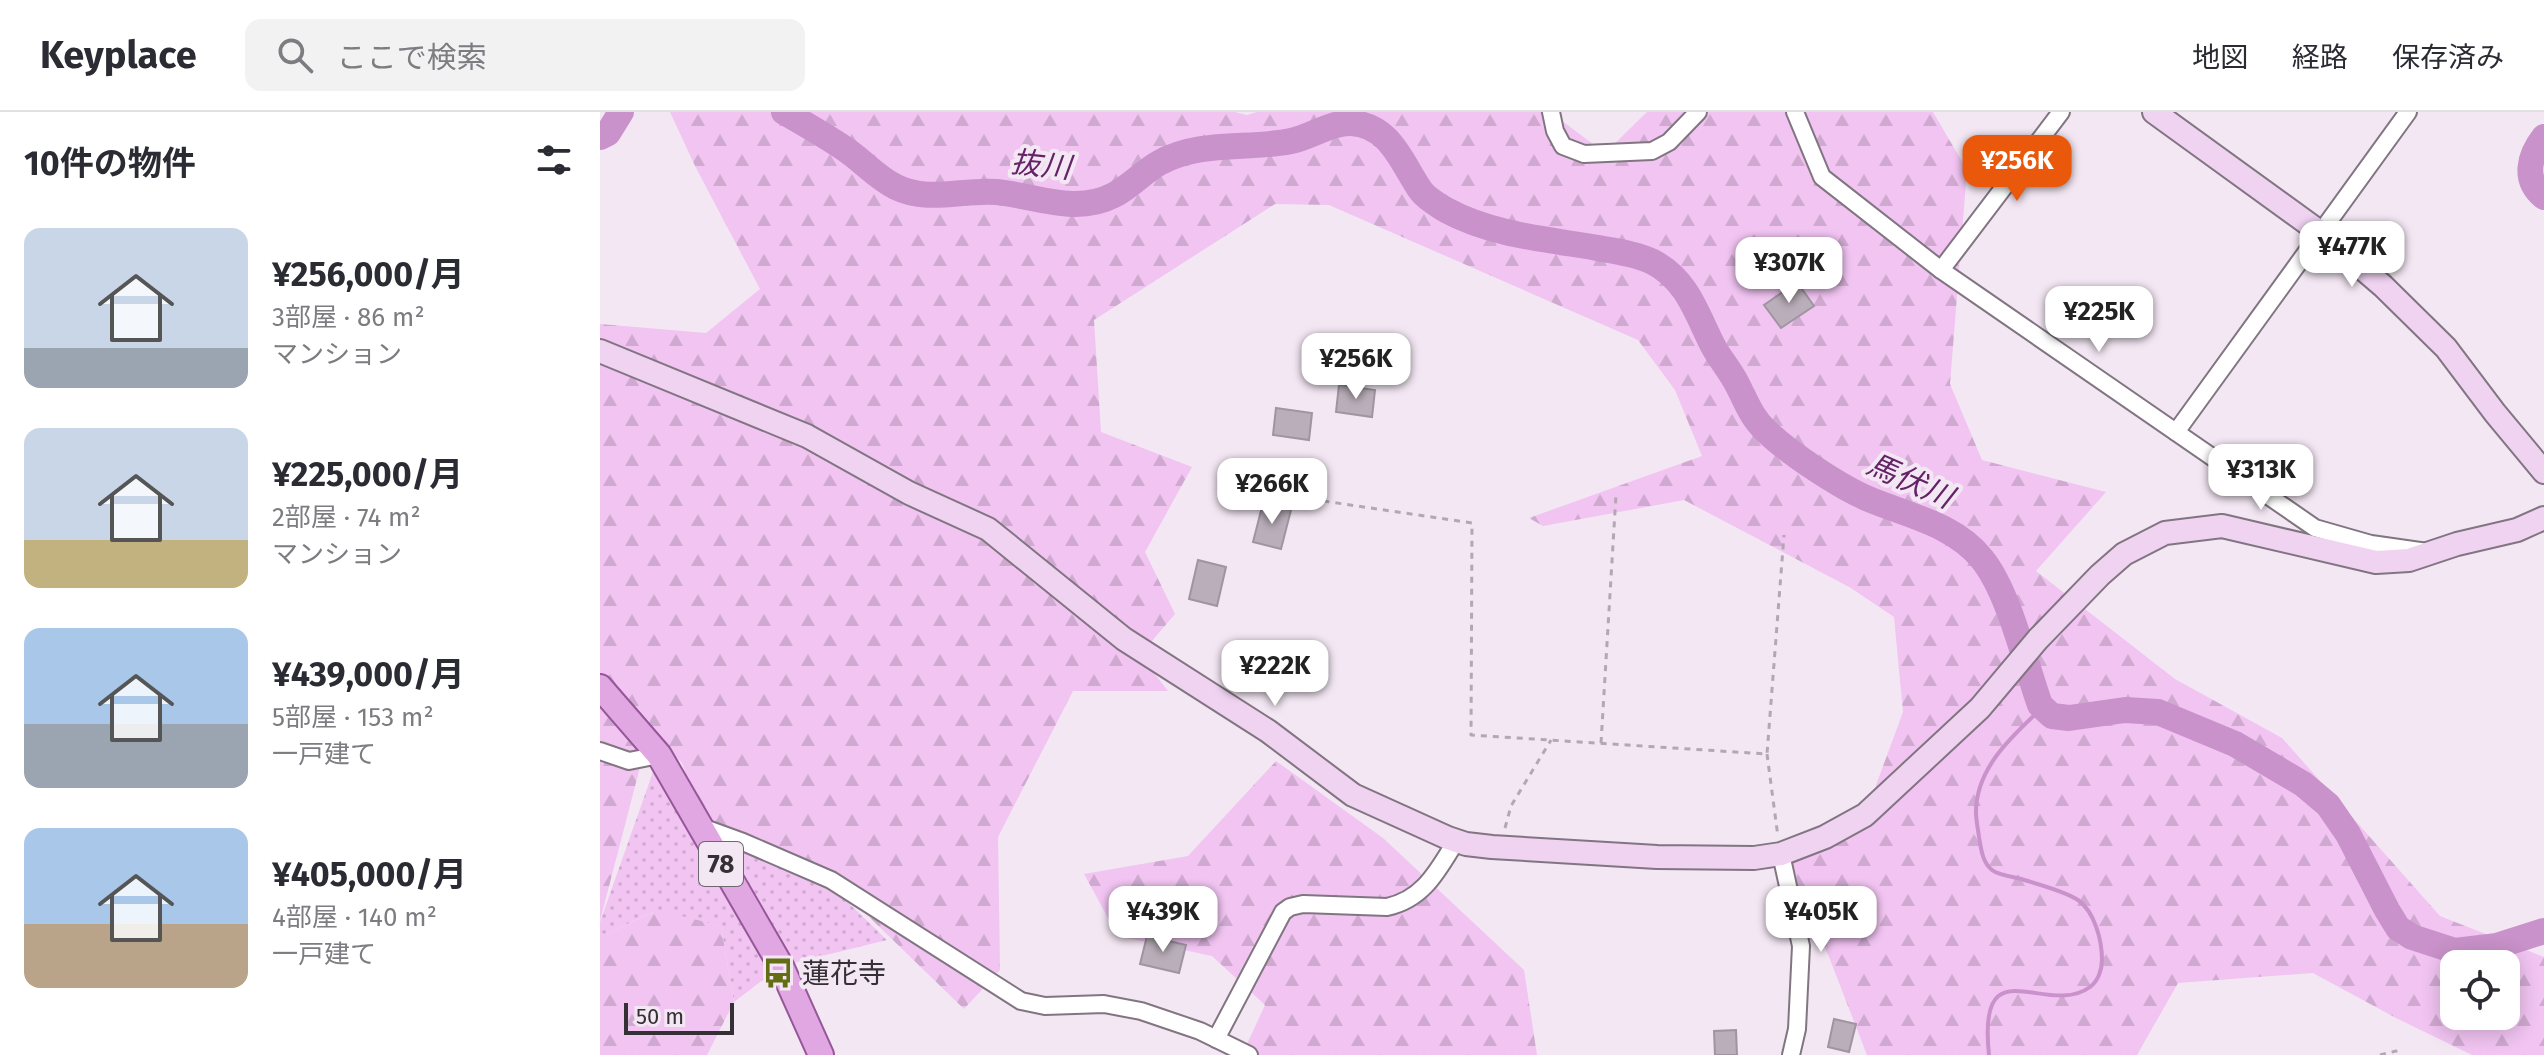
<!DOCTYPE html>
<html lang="ja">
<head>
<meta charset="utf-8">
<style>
	body { margin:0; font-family:"Fira Sans","Noto Sans JP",sans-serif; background:#f2f2f3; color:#2b2b33; height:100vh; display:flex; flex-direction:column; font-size:30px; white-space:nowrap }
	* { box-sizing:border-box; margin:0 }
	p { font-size:26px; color:#7c7c81 }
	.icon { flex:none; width:44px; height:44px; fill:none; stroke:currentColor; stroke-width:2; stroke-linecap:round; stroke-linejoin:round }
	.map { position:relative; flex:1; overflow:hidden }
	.details { display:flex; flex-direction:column; background:#fff; width:600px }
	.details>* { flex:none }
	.tools { position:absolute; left:1840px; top:838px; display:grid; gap:16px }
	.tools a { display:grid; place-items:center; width:80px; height:80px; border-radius:16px; background:#fff; box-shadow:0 4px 20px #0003; font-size:40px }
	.scale { position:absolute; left:24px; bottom:20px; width:110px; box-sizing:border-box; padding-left:8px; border:4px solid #353035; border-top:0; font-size:22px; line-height:28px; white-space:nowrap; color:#353035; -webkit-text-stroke:6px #f3e7f3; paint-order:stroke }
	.price { position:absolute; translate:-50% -68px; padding:0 18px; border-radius:16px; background:#fff; color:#222; font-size:26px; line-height:52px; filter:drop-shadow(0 2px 4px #0008) }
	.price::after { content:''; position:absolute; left:50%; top:48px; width:24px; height:18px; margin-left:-12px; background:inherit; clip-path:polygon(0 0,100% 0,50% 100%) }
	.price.current { background:#ea580c; color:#fff }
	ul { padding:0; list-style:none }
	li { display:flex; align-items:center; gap:24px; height:200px; padding:0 24px }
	li span { display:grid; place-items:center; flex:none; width:224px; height:160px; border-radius:16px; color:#555 }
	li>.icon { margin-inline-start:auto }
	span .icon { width:96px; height:96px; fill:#fffc; stroke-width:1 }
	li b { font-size:34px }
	h2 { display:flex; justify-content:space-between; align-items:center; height:96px; padding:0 24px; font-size:34px }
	header { display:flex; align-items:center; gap:48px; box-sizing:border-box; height:112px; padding:0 40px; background:#fff; border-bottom:2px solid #e1e1e2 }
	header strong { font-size:38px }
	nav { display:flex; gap:44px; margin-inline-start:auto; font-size:28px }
	.search { width:560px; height:72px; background:#f2f2f3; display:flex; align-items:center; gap:20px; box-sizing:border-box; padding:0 28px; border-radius:16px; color:#7c7c81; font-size:30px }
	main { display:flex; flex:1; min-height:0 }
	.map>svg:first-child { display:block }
	.grass { fill:url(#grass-dots) }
	.forest { fill:url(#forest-firs); fill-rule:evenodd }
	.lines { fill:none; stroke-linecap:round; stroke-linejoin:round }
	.stream { stroke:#c992ca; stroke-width:4 }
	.river { stroke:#c992ca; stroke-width:26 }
	.building { fill:#b9aeb9; stroke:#9f949f; stroke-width:2 }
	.street-casing { stroke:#807580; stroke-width:20 }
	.secondary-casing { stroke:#807580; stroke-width:26 }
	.primary-casing { stroke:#965799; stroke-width:28 }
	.path { stroke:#b2a8b2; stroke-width:3; stroke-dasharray:6 6; stroke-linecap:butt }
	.street { stroke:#fff; stroke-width:16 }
	.secondary { stroke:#efd3f1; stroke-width:22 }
	.primary { stroke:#e0a7e2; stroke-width:24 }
	.labels { text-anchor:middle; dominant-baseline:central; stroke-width:8; stroke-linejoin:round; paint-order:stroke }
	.shield { fill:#f3e7f3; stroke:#6e676e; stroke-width:2 }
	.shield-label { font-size:26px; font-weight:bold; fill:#353035 }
	.poi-label { font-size:28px; fill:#353035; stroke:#f3e7f3; text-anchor:start }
	.water-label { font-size:30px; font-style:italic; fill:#642267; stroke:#f3e7f3 }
</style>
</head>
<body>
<header>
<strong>Keyplace</strong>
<div class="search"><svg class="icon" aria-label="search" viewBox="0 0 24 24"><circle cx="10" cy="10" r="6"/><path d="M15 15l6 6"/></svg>ここで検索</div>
<nav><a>地図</a><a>経路</a><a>保存済み</a></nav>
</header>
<main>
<section class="details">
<h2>10件の物件<svg class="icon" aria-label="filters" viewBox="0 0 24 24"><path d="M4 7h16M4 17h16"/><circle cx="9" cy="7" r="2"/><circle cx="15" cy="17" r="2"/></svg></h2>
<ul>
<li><span style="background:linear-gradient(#c9d6e8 75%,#9aa5b1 0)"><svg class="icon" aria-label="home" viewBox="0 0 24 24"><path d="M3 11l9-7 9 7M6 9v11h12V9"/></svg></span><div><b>¥256,000/月</b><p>3部屋 · 86 m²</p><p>マンション</p></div></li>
<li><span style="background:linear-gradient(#c9d6e8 70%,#c2b280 0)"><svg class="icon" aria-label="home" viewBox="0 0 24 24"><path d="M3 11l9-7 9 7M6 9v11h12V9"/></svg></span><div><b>¥225,000/月</b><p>2部屋 · 74 m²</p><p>マンション</p></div></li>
<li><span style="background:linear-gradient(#a9c7e8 60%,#9aa5b1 0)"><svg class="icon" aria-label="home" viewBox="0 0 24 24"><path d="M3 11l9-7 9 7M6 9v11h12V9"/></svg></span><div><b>¥439,000/月</b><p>5部屋 · 153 m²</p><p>一戸建て</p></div></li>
<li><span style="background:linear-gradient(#a9c7e8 60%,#b9a48a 0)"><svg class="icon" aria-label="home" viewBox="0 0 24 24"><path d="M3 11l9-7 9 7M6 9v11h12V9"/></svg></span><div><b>¥405,000/月</b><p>4部屋 · 140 m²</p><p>一戸建て</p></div></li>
</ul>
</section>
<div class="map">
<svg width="1944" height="943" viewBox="0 0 1944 943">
	<defs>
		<pattern id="grass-dots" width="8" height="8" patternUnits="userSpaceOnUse" patternTransform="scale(2)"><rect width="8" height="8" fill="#f1c4f2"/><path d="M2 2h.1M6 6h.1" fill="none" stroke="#cfa9d0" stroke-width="1.8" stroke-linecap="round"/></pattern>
		<pattern id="forest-firs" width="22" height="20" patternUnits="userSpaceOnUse" patternTransform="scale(2)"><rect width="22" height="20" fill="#f1c4f2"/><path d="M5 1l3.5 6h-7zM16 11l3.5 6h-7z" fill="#cfa9d0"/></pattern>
	</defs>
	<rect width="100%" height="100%" fill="#f3e7f3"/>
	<polygon class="grass" points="59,643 111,723 234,777 287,828 181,854 134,890 121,814 53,800 4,823 0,822 0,810"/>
	<g class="forest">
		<path d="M70,0H635L647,3L657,0H950L1005,41L1047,0H1333L1367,58L1350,272L1382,348L1506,380L1436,459L1575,567L1682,626L1840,804L1944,845V943H1872L1796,906L1713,861L1578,871L1537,943H1267L1229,845L1201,783L1175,752L1265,703L1303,600L1294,505L1251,476L1084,388L943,414L929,406L1102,344L1075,278L1038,228L729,93L675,92L494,208L501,320L592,355L545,440L575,502L540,543L568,579H473L398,725L400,858L364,897L231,768L107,722L82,651L0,564V212L106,221L160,177L95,54ZM1854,852H1906V904H1854Z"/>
		<polygon points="0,582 46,632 0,809"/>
		<polygon points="676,649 783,726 924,858 937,943 642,943 665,893 612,844 518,824 484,762 588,744"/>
		<polygon points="58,798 121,814 134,890 107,943 0,943 0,822 4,823"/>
	</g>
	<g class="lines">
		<path class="stream" d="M1389,943C1377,831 1446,907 1490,875C1498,869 1502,858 1502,848C1502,829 1495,800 1478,788C1465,779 1437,772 1421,767C1413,765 1398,763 1392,758C1382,750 1381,736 1379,725C1378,717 1376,708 1376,700C1376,656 1412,624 1442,596"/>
		<g class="river">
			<path d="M184,0C205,12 226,24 245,37C263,49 276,65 296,75C328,91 363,77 397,80C436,84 476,103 514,83C530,75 543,60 559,51C600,28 647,38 691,29C711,25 731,10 751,11C791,13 802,52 821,79C827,87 838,93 846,98C890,122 943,127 992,135C1012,139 1035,141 1053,150C1087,168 1096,200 1112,232C1119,246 1130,258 1137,272C1146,289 1151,305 1166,319C1189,341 1241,376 1271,388C1310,404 1355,413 1382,447C1409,480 1425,551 1440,593L1452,604L1469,606L1525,598L1558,600L1635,632L1703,672L1728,693L1748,722L1787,798L1798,816L1812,825L1855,839L1897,834L1944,819"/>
			<polyline points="0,25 8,21 21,0"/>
			<path d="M1944,25C1929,44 1923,68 1944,85"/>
		</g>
	</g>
	<g class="building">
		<polygon points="1197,170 1214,194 1181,216 1164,193"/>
		<polygon points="739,273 775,278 772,305 736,300"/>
		<polygon points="676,296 712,301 709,328 673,323"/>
		<polygon points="663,391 691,398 681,437 653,430"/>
		<polygon points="598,448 626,455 617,494 589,487"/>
		<polygon points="547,824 586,833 579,861 540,852"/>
		<polygon points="1234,907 1256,912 1249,940 1228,935"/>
		<polygon points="1136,918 1137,943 1115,943 1114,919"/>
	</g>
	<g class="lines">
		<g class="street-casing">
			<g id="street">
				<polyline points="951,0 955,19 963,34 984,42 1052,39 1069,30 1098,0"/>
				<polyline points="1195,0 1222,65 1341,158 1715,416 1771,432 1827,440"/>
				<polyline points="1341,158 1461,0"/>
				<polyline points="1576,320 1808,0"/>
				<polyline points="0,639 29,649 59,643"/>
				<polyline points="99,714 143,730 231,768 421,889 445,894 504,892 541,899 600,919 649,943"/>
				<polyline points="1181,742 1201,834 1197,917 1191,943"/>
				<path d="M616,927L683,800L690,795L703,792L787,795C824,787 838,758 856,729"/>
			</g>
		</g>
		<g class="secondary-casing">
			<g id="secondary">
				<polyline points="1554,0 1721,121 1783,174 1846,236 1895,301 1944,360"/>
				<polyline points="0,239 207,324 309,381 388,417 524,527 668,619 753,683 848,726 866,732 892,735 1057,745 1154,746 1181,742 1225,725 1265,703 1380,596 1438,527 1500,463 1524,442 1565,421 1622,414 1776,450 1809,448 1857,432 1917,418 1944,406"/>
			</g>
		</g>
		<g class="primary-casing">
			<polyline id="primary" points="0,575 59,643 181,854 221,943"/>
		</g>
		<g class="path">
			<polyline points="619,362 710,387 872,411 871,623 1167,642 1184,423"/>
			<polyline points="1001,631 1016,383"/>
			<polyline points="1167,642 1178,725"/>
			<polyline points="905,716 911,694 951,628"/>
			<polyline points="1780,943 1796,939 1796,943"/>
		</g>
		<use href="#street" class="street"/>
		<use href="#secondary" class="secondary"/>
		<use href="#primary" class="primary"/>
	</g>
	<defs>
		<g id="bus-bare" transform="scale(2.4)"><path d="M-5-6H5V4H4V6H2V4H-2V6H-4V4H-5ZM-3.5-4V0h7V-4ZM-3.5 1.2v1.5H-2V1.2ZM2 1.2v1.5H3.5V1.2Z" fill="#646d14" stroke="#f3e7f3" stroke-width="2.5" paint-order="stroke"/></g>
	</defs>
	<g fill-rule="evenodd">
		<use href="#bus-bare" x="178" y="861"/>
	</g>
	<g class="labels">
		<rect class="shield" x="99" y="730" width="44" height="44" rx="6"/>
		<g class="shield-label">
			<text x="121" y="752">78</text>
		</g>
		<g class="poi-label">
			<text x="202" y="861">蓮花寺</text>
		</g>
		<g class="water-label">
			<text transform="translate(441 53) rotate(6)">抜川</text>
			<text transform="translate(1310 369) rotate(24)">馬伏川</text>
		</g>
	</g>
</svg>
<div class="tools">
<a><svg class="icon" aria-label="locate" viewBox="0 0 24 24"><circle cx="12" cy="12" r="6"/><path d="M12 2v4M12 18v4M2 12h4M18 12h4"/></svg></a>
</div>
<div class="scale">50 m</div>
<b class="price current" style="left:1417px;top:91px">¥256K</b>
<b class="price" style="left:1752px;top:177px">¥477K</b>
<b class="price" style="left:1189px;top:193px">¥307K</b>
<b class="price" style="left:1499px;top:242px">¥225K</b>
<b class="price" style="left:756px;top:289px">¥256K</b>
<b class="price" style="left:1661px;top:400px">¥313K</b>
<b class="price" style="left:672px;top:414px">¥266K</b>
<b class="price" style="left:675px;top:596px">¥222K</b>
<b class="price" style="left:563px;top:842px">¥439K</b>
<b class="price" style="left:1221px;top:842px">¥405K</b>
</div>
</main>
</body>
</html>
